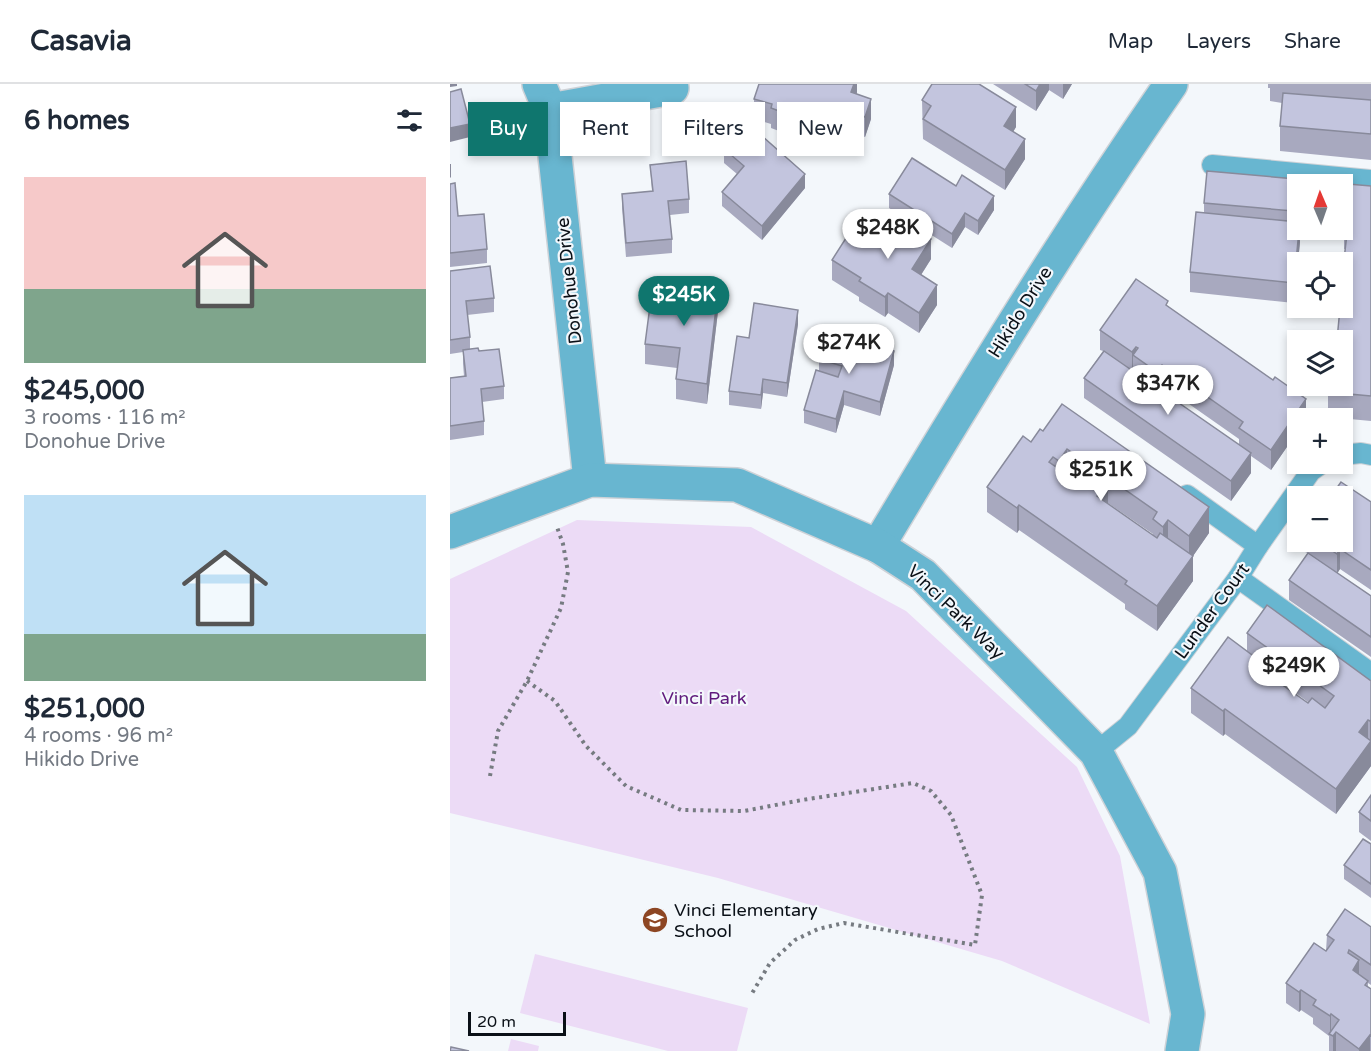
<!DOCTYPE html>
<html lang="en">
<head>
<meta charset="utf-8">
<style>
	body { margin:0; font-family:"Varela Round",sans-serif; background:#f2f2f3; color:#1f2937; height:100vh; display:flex; flex-direction:column; font-size:22px; white-space:nowrap }
	* { box-sizing:border-box; margin:0 }
	p { font-size:20px; color:#747a83 }
	.icon { flex:none; width:33px; height:33px; fill:none; stroke:currentColor; stroke-width:2; stroke-linecap:round; stroke-linejoin:round }
	.map { position:relative; flex:1; overflow:hidden }
	.details { display:flex; flex-direction:column; background:#fff; width:450px }
	.details>* { flex:none }
	.guide { position:absolute; left:18px; top:18px; width:570px; height:54px; display:flex; gap:12px }
	.needle { width:39px; rotate:358deg }
	.controls { position:absolute; left:837px; top:90px; display:grid; gap:12px }
	.controls a { display:grid; place-items:center; width:66px; height:66px; border-radius:0px; background:#fff; box-shadow:0 3px 9px #0003; font-size:30px }
	.scale { position:absolute; left:18px; bottom:15px; width:98px; box-sizing:border-box; padding-left:6px; border:3px solid #0a1017; border-top:0; font-size:16px; line-height:21px; white-space:nowrap; color:#0a1017; -webkit-text-stroke:4px #f3f7fb; paint-order:stroke }
	.price { position:absolute; translate:-50% -51px; padding:0 14px; border-radius:21px; background:#fff; color:#222; font-size:20px; line-height:39px; filter:drop-shadow(0 2px 3px #0008) }
	.price::after { content:''; position:absolute; left:50%; top:36px; width:18px; height:14px; margin-left:-9px; background:inherit; clip-path:polygon(0 0,100% 0,50% 100%) }
	.price.on { background:#0f766e; color:#fff }
	ul { padding:0; list-style:none }
	li { display:grid; align-content:center; gap:12px; height:318px; padding:0 24px }
	li span { display:grid; place-items:center; height:186px; border-radius:0px; color:#555 }
	li>.icon { margin-inline-start:auto }
	span .icon { width:108px; height:108px; fill:#fffc; stroke-width:1 }
	li b { font-size:26px }
	h2 { display:flex; justify-content:space-between; align-items:center; height:72px; padding:0 24px; font-size:26px }
	.pill { padding:0 21px; border-radius:0px; background:#fff; box-shadow:0 3px 9px #0003; font-size:21px; line-height:54px }
	.pill.on { background:#0f766e; color:#fff }
	header { display:flex; align-items:center; gap:36px; box-sizing:border-box; height:84px; padding:0 30px; background:#fff; border-bottom:2px solid #e0e1e3 }
	header strong { font-size:28px }
	nav { display:flex; gap:33px; margin-inline-start:auto; font-size:21px }
	main { display:flex; flex:1; min-height:0 }
	.map>svg:first-child { display:block }
	.green { fill:#ecdbf6 }
	.lines { fill:none; stroke-linecap:round; stroke-linejoin:round }
	.service-casing { stroke:#ced2d7; stroke-width:22 }
	.minor-casing { stroke:#ced2d7; stroke-width:36 }
	.tertiary-casing { stroke:#ced2d7; stroke-width:36 }
	.path { stroke:#767b81; stroke-width:4; stroke-dasharray:3 4.5; stroke-linecap:butt }
	.service { stroke:#68b6d0; stroke-width:20 }
	.minor { stroke:#68b6d0; stroke-width:33 }
	.tertiary { stroke:#68b6d0; stroke-width:33 }
	.wall { fill:#a8a9bf; fill-rule:evenodd }
	.shaded-wall { fill:#888a9b }
	.building { fill:#c3c5de; stroke:#888a9b; stroke-width:1.5 }
	.labels { text-anchor:middle; dominant-baseline:central; stroke-width:4.5; stroke-linejoin:round; paint-order:stroke }
	.street-label { font-size:18px; fill:#0a1017; stroke:#f3f7fb }
	.park-label { font-size:18px; fill:#5f197c; stroke:#f3f7fb }
	.poi-label { font-size:18px; fill:#0a1017; stroke:#f3f7fb; text-anchor:start }
</style>
</head>
<body>
<header>
<strong>Casavia</strong>
<nav><a>Map</a><a>Layers</a><a>Share</a></nav>
</header>
<main>
<section class="details">
<h2>6 homes<svg class="icon" aria-label="filters" viewBox="0 0 24 24"><path d="M4 7h16M4 17h16"/><circle cx="9" cy="7" r="2"/><circle cx="15" cy="17" r="2"/></svg></h2>
<ul>
<li><span style="background:linear-gradient(#f6c9c9 60%,#7fa58c 0)"><svg class="icon" aria-label="home" viewBox="0 0 24 24"><path d="M3 11l9-7 9 7M6 9v11h12V9"/></svg></span><div><b>$245,000</b><p>3 rooms · 116 m²</p><p>Donohue Drive</p></div></li>
<li><span style="background:linear-gradient(#bfe0f5 75%,#7fa58c 0)"><svg class="icon" aria-label="home" viewBox="0 0 24 24"><path d="M3 11l9-7 9 7M6 9v11h12V9"/></svg></span><div><b>$251,000</b><p>4 rooms · 96 m²</p><p>Hikido Drive</p></div></li>
</ul>
</section>
<div class="map">
<svg width="921" height="967" viewBox="0 0 921 967">
	<rect width="100%" height="100%" fill="#f3f7fb"/>
	<g class="green">
		<polygon points="127,436 301,443 456,527 627,683 670,772 700,940 552,877 268,794 0,729 0,495"/>
		<polygon points="85,870 298,924 287,967 218,967 70,929"/>
		<polygon points="61,955 89,962 88,967 58,967"/>
	</g>
	<g class="lines">
		<g class="service-casing">
			<g id="service">
				<polyline points="762,81 921,96"/>
				<polyline points="892,371 911,369 921,371"/>
				<polyline points="737,411 808,462"/>
				<polyline points="788,494 921,589"/>
				<polyline points="646,668 678,642 788,494 808,462 861,387 871,380"/>
			</g>
		</g>
		<g class="minor-casing">
			<g id="minor">
				<polyline points="89,0 100,26 140,396"/>
				<polyline points="100,26 222,4"/>
				<path d="M428,462C522,305 617,150 721,0"/>
			</g>
		</g>
		<g class="tertiary-casing">
			<polyline id="tertiary" points="0,448 140,396 287,401 428,462 473,491 646,668 710,788 738,930 732,967"/>
		</g>
		<g class="path">
			<polyline points="77,597 105,617 136,662 176,702 231,726 294,727 352,716 463,699 481,707 501,731 532,811 525,861 394,839 368,845 345,856 320,879 301,911"/>
			<polyline points="40,692 48,647 77,597 111,524 118,488 113,460 107,443"/>
		</g>
		<use href="#service" class="service"/>
		<use href="#minor" class="minor"/>
		<use href="#tertiary" class="tertiary"/>
	</g>
	<g class="wall">
		<polygon points="407,0 407,10 421,35 415,53 412,52 405,72 387,67 387,48 385,48 382,57 364,52 361,60 334,52 334,44 330,43 329,47 321,44 321,40 304,35 304,15"/>
		<polygon points="543,0 622,0 613,15 599,6 586,27"/>
		<polygon points="818,0 921,0 921,76 830,67 830,42 832,19 820,17 820,4 818,4"/>
		<polygon points="472,16 566,43 563,48 575,75 555,106 473,55"/>
		<polygon points="274,65 355,104 312,156 272,122 272,108 287,90 274,79"/>
		<polygon points="200,81 239,115 239,129 220,131 222,155 222,169 176,173 172,124 172,110 202,107"/>
		<polygon points="0,100 8,132 37,165 37,179 0,183"/>
		<polygon points="921,102 921,337 878,333 878,308 892,302 895,165 894,165 894,140"/>
		<polygon points="846,109 843,137 850,146 850,158 844,219 740,208 740,188 754,129 754,119"/>
		<polygon points="439,110 544,126 528,151 515,143 502,164 439,124"/>
		<polygon points="420,149 481,175 471,191 487,221 469,249 438,229 435,233 409,217 409,213 382,196 382,176"/>
		<polygon points="0,187 44,214 44,228 17,231 20,253 20,265 29,267 54,302 54,315 32,318 34,337 34,351 0,356 0,294 14,292 13,280 13,268 0,270"/>
		<path d="M718,222L856,334H848V347L821,386L801,372V389L781,417L634,314V294L653,267L650,266V246ZM712,301L789,355V361L709,305Z"/>
		<polygon points="268,227 257,320 226,315 226,295 227,284 195,280 195,260"/>
		<polygon points="348,240 337,313 313,309 311,325 279,321 279,307 299,254"/>
		<polygon points="369,275 444,281 430,332 394,321 386,349 354,339 354,326 369,287"/>
		<path d="M590,345L759,449L743,472V497L707,547L675,525V520L569,446L567,449L537,428V403L581,358ZM658,419L703,450V451L658,420Z"/>
		<polygon points="921,418 921,506 890,485 887,489 921,512 921,573 839,516 839,496 858,469 855,468 855,458 892,458"/>
		<path d="M797,549L921,597V682L886,730L775,650L773,652L741,629V604L797,567ZM810,583L858,618V619L810,585Z"/>
		<polygon points="921,711 921,757 909,748 909,728"/>
		<polygon points="921,760 921,814 894,795 894,781"/>
		<polygon points="921,843 921,901 918,899 918,903 921,905 921,967 879,967 879,952 863,940 863,934 851,926 849,928 836,919 836,899 876,867 877,851"/>
	</g>
	<g class="shaded-wall">
		<polygon points="0,0 7,0 7,2 0,3"/>
		<polygon points="404,0 407,0 407,8 401,28 401,8"/>
		<polygon points="590,0 599,0 599,6 586,27 586,7"/>
		<polygon points="613,0 622,0 613,15"/>
		<polygon points="421,15 421,35 415,53 415,33"/>
		<polygon points="330,23 330,43 329,47 329,27"/>
		<polygon points="566,23 566,43 554,62 554,42"/>
		<polygon points="385,28 385,48 382,57 382,37"/>
		<polygon points="364,32 364,52 361,60 361,40"/>
		<polygon points="412,32 412,52 405,72 405,52"/>
		<polygon points="20,40 20,53 0,58 0,44"/>
		<polygon points="575,55 575,75 555,106 555,86"/>
		<polygon points="0,80 1,80 1,93 0,94"/>
		<polygon points="355,90 355,104 312,156 312,142"/>
		<polygon points="846,95 846,109 843,141 843,127"/>
		<polygon points="544,112 544,126 528,151 528,137"/>
		<polygon points="515,129 515,143 502,164 502,150"/>
		<polygon points="849,146 850,158 844,219 844,199"/>
		<polygon points="481,155 481,175 462,205 462,185"/>
		<polygon points="487,201 487,221 469,249 469,229"/>
		<polygon points="268,207 268,227 257,320 257,300"/>
		<polygon points="438,209 438,229 435,233 435,213"/>
		<polygon points="348,226 348,240 337,313 337,299"/>
		<polygon points="686,263 686,273 683,271 683,287 682,288 682,268"/>
		<polygon points="444,267 444,281 430,332 430,318"/>
		<polygon points="712,281 712,301 707,308 707,288"/>
		<polygon points="313,295 313,309 311,325 311,311"/>
		<polygon points="394,307 394,321 386,349 386,335"/>
		<polygon points="856,315 856,334 848,334 848,347 821,386 821,366"/>
		<polygon points="617,365 617,390 609,402 609,377"/>
		<polygon points="801,369 801,389 781,417 781,397"/>
		<polygon points="658,397 658,422 647,412"/>
		<polygon points="569,421 569,446 567,449 567,424"/>
		<polygon points="759,423 759,449 743,472 743,497 707,547 707,522 739,477 739,452"/>
		<polygon points="718,436 718,461 713,468 713,443"/>
		<polygon points="890,465 890,485 887,490 887,470"/>
		<polygon points="810,577 810,602 806,582"/>
		<polygon points="775,625 775,650 773,652 773,627"/>
		<polygon points="918,636 918,661 920,659 920,637 921,636 921,682 886,730 886,705 909,648"/>
		<polygon points="909,876 909,896 903,886"/>
		<polygon points="851,906 851,926 849,928 849,908"/>
		<polygon points="881,930 881,950 880,950 880,932"/>
		<polygon points="886,948 886,967 883,967 883,952"/>
		<polygon points="920,951 920,967 909,967 909,965"/>
	</g>
	<g class="building">
		<polygon points="309,0 404,0 401,8 421,15 415,33 412,32 405,52 387,47 392,30 385,28 382,37 364,32 361,40 334,32 336,24 330,23 329,27 321,24 322,20 304,15"/>
		<polygon points="482,0 529,0 566,23 554,42 575,55 555,86 473,35 481,22 472,16"/>
		<polygon points="575,0 590,0 586,7"/>
		<polygon points="11,5 20,40 0,44 0,8"/>
		<polygon points="833,9 921,16 921,50 830,42"/>
		<polygon points="296,38 355,90 312,142 272,108 294,82 274,65"/>
		<polygon points="462,74 506,102 512,91 544,112 528,137 515,129 502,150 439,110"/>
		<polygon points="236,77 239,115 218,117 222,155 176,159 172,110 203,107 200,81"/>
		<polygon points="757,87 846,95 843,127 754,119"/>
		<polygon points="5,99 8,132 34,130 37,165 0,169 0,100"/>
		<polygon points="898,100 921,102 921,312 878,308 879,302 892,302 892,256 887,256 890,224 892,224 892,194 898,140 894,140"/>
		<polygon points="437,128 481,155 462,185 487,201 469,229 438,209 435,213 409,197 411,194 382,176 405,140 407,141 410,136 420,142 418,147 423,150"/>
		<polygon points="746,128 848,138 848,146 849,146 844,199 740,188"/>
		<polygon points="40,182 44,214 16,217 20,253 0,256 0,187"/>
		<polygon points="686,195 718,217 716,221 823,296 825,293 856,315 821,366 789,344 793,338 712,281 707,288 683,271 688,264 686,263 682,268 650,246"/>
		<polygon points="203,199 268,207 257,300 226,295 230,264 195,260"/>
		<polygon points="304,219 348,226 337,299 313,295 311,311 279,307 287,252 299,254"/>
		<polygon points="377,250 399,257 399,255 444,267 430,318 394,307 386,335 354,326 366,286 388,293 392,282 369,275"/>
		<polygon points="28,264 29,267 49,265 54,302 31,305 34,337 0,342 0,294 16,292 13,266"/>
		<polygon points="654,267 801,369 781,397 634,294"/>
		<polygon points="612,320 759,423 739,452 718,436 713,443 703,435 707,428 617,365 609,377 603,373 599,378 631,400 641,386 658,397 647,412 707,454 710,449 743,472 707,522 675,500 677,497 569,421 567,424 537,403 573,352 581,358 590,345 593,347"/>
		<polygon points="891,398 921,418 921,486 890,465 887,470 869,458 892,458 892,412 881,412"/>
		<polygon points="858,469 921,512 921,553 839,496"/>
		<polygon points="817,521 921,597 921,636 920,637 918,636 909,648 921,657 886,705 775,625 773,627 741,604 778,553 810,577 806,582 858,619 862,614 875,624 884,612 797,549"/>
		<polygon points="921,711 921,737 909,728"/>
		<polygon points="913,755 921,760 921,800 894,781"/>
		<polygon points="895,825 921,843 921,881 899,866 898,869 909,876 903,886 918,897 915,901 921,905 921,952 920,951 909,965 886,948 883,952 879,950 889,936 881,930 880,932 863,921 866,916 851,906 849,908 836,899 864,859 876,867 884,856 877,851"/>
		<polygon points="1,963 19,967 0,967"/>
	</g>
	<defs>
		<g id="school-disc" transform="scale(1.35)"><circle r="9.5" fill="#8d4623" stroke="#f3f7fb"/><path d="M0-5L7-2L0 1L-7-2ZM-4 1L0 2.5L4 1V4Q0 6-4 4Z" fill="#fff"/></g>
	</defs>
	<g fill-rule="evenodd">
		<use href="#school-disc" x="205" y="836"/>
	</g>
	<g class="labels">
		<g class="street-label">
			<text transform="translate(119 197) rotate(-96)">Donohue Drive</text>
			<text transform="translate(570 228) rotate(-58)">Hikido Drive</text>
			<text transform="translate(762 527) rotate(-54)">Lunder Court</text>
			<text transform="translate(506 528) rotate(44)">Vinci Park Way</text>
		</g>
		<g class="park-label">
			<text x="254" y="614">Vinci Park</text>
		</g>
		<g class="poi-label">
			<text x="224" y="826">Vinci Elementary<tspan x="224" dy="21">School</tspan></text>
		</g>
	</g>
</svg>
<div class="controls">
<a><svg class="needle" viewBox="-14 -14 28 28"><path d="M0-13l5 13h-10z" fill="#e53935"/><path d="M0 13l5-13h-10z" fill="#747a83"/></svg></a>
<a><svg class="icon" aria-label="locate" viewBox="0 0 24 24"><circle cx="12" cy="12" r="6"/><path d="M12 2v4M12 18v4M2 12h4M18 12h4"/></svg></a>
<a><svg class="icon" aria-label="layers" viewBox="0 0 24 24"><path d="M12 4l9 5-9 5-9-5zM3 14l9 5 9-5"/></svg></a>
<a>+</a>
<a>−</a>
</div>
<div class="scale">20 m</div>
<b class="price" style="left:438px;top:176px">$248K</b>
<b class="price on" style="left:234px;top:243px">$245K</b>
<b class="price" style="left:399px;top:291px">$274K</b>
<b class="price" style="left:718px;top:332px">$347K</b>
<b class="price" style="left:651px;top:418px">$251K</b>
<b class="price" style="left:844px;top:614px">$249K</b>
<div class="guide">
<a class="pill on">Buy</a>
<a class="pill">Rent</a>
<a class="pill">Filters</a>
<a class="pill">New</a>
</div>
</div>
</main>
</body>
</html>
